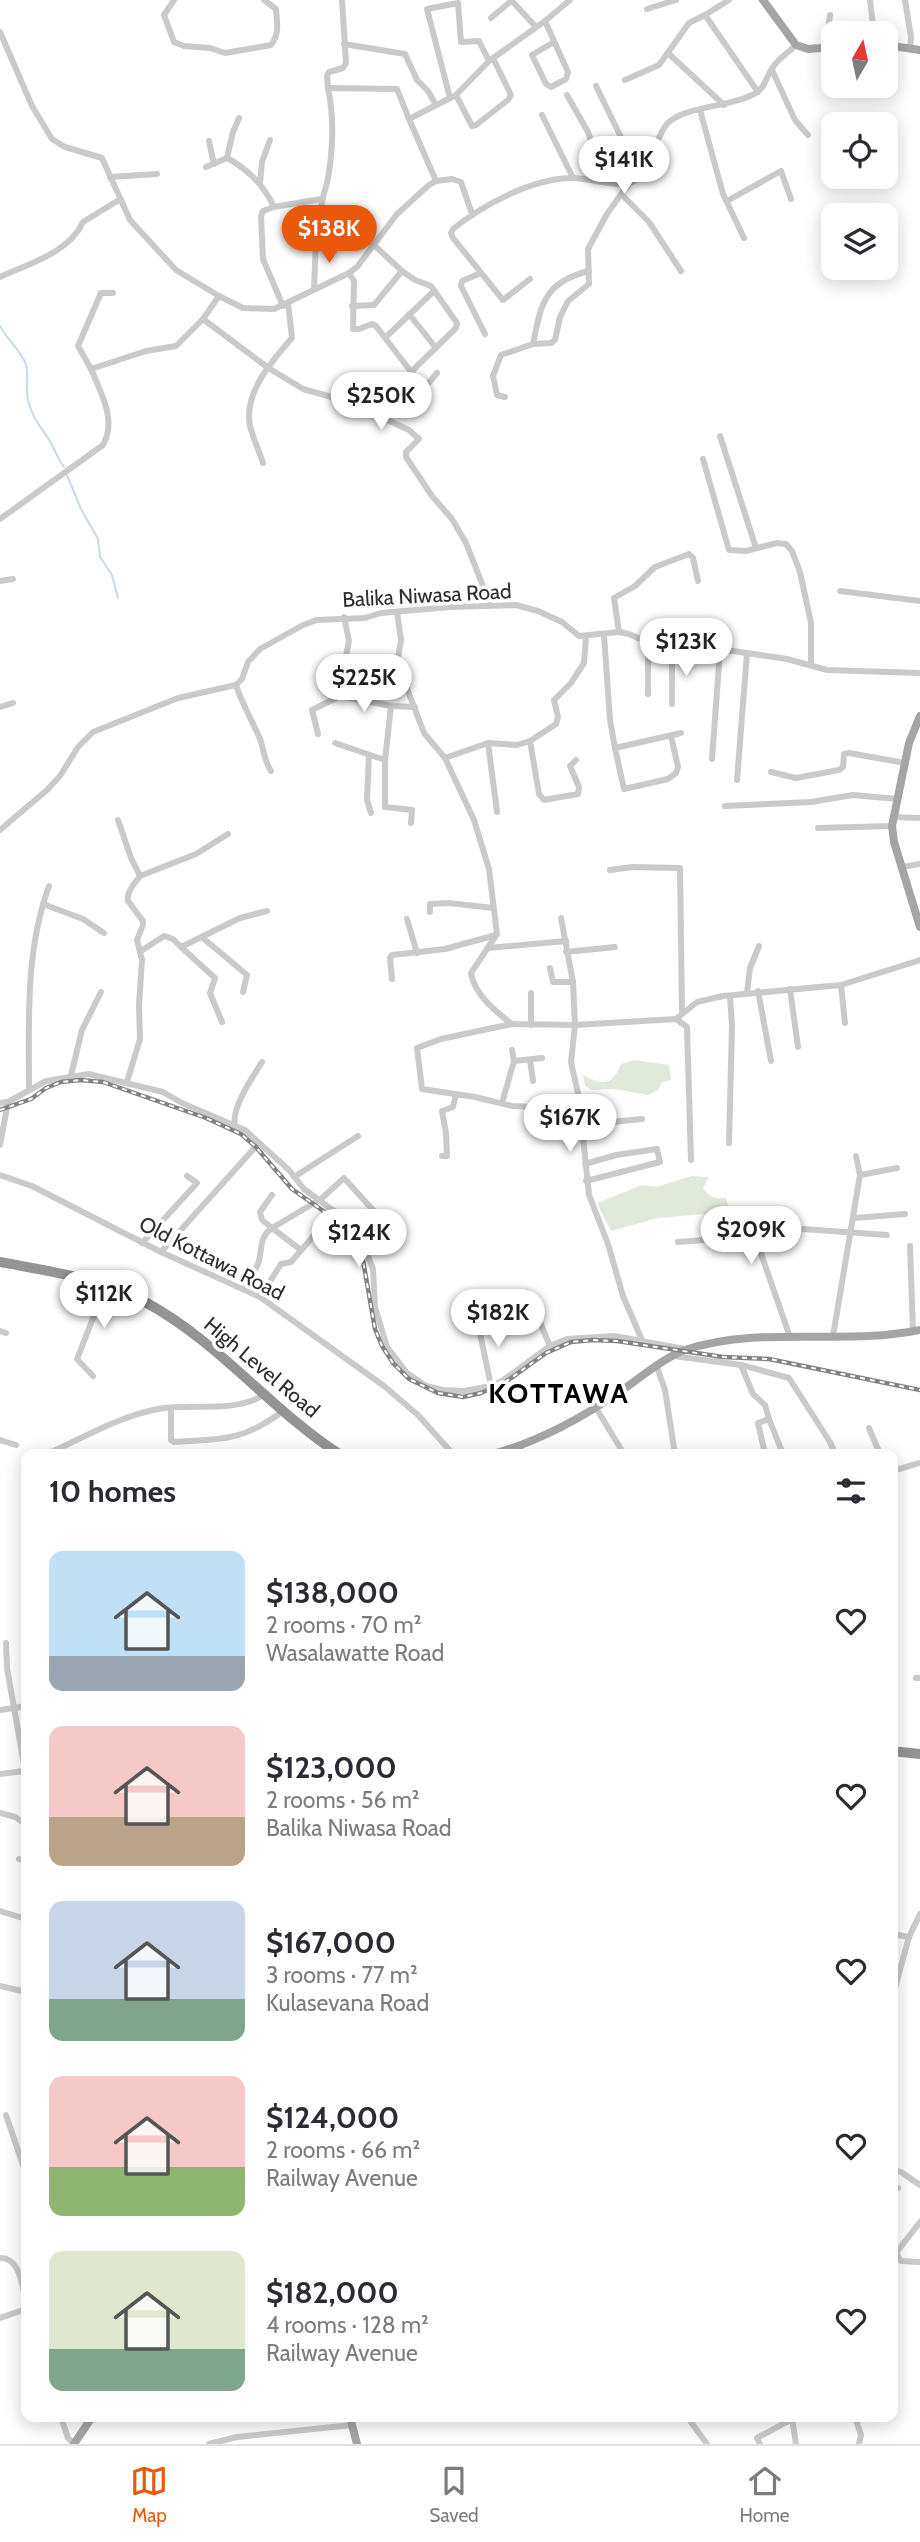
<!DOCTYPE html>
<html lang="en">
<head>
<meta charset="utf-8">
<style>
	body { margin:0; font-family:Cabin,sans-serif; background:#f2f2f3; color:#2b2b33; height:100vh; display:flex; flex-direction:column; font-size:26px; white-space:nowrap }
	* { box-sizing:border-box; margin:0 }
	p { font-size:23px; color:#7c7c81 }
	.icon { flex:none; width:38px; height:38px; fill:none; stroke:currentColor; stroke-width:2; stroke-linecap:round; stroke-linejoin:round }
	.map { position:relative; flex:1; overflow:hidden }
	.side { position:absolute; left:21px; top:1449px; width:877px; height:973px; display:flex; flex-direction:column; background:#fff; border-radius:14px; box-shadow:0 4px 18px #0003 }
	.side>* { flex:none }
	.needle { width:46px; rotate:9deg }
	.controls { position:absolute; left:821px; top:21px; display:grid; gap:14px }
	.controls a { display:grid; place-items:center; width:77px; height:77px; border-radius:14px; background:#fff; box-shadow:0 4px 18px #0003; font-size:35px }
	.price { position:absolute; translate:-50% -60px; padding:0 16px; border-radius:24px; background:#fff; color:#222; font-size:23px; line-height:46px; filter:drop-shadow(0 2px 4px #0008) }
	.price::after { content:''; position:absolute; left:50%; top:42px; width:21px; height:16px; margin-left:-10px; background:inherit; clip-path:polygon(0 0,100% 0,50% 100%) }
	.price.current { background:#ea580c; color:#fff }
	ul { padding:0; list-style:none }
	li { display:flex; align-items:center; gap:21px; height:175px; padding:0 28px }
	li span { display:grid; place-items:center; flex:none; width:196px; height:140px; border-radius:14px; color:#555 }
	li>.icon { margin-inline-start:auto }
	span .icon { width:84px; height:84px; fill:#fffc; stroke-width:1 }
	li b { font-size:30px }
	h2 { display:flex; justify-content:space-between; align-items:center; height:84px; padding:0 28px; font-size:30px }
	.tabs { display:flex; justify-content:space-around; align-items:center; height:98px; border-top:2px solid #e1e1e2; background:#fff; font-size:19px; color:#7c7c81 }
	.tabs a { display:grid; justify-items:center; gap:4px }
	.tabs .current { color:#ea580c }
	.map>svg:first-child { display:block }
	.green { fill:#e1eada }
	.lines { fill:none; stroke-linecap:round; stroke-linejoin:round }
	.stream { stroke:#c7d9e9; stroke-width:2 }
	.minor { stroke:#cacaca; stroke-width:6 }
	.major { stroke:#a5a5a5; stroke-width:8 }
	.highway { stroke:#949494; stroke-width:10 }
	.rail-casing { stroke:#828282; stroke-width:4.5 }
	.rail { stroke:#fff; stroke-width:2; stroke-dasharray:5; stroke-linecap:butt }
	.labels { text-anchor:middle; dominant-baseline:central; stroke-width:7; stroke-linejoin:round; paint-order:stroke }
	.street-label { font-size:21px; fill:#2d2d2d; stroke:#fff }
	.district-label { font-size:28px; font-weight:bold; letter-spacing:2px; fill:#000; stroke:#fff }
</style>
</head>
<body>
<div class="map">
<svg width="920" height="2444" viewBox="0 0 920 2444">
	<rect width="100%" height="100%" fill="#fff"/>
	<g class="green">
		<path d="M634,1060L669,1065L671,1080L662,1082L658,1090L648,1095L615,1089L592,1090L585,1086L583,1075C604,1085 611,1087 621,1064Z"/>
		<path d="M692,1176L709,1177L703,1188C709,1197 715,1199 726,1198L730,1212L658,1218L611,1231L597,1203L642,1185L656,1187Z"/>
	</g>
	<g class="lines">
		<g class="stream">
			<path d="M0,326C7,339 18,348 25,362C30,375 25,387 28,400C32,418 42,428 51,443C55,451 58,459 64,467"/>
			<polyline points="67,475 81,509 98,539 100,557 112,575 118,598"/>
		</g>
		<g class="minor">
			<path d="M174,0L164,15L174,42L184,46L210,48L225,53L271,45C280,33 277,23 276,9L264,0"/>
			<polyline points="511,0 536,27"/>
			<polyline points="870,0 874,33"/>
			<polyline points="905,0 911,37 910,48"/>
			<polyline points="647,9 676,0"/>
			<polyline points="705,15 729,0"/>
			<polyline points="830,15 828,29 833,44"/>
			<polyline points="491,18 511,1"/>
			<polyline points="545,21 568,72 566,79 551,87 546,84 532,55 554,42"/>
			<polyline points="0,32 32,106 52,139 65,147 102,158 130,220 176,270 219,296"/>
			<polyline points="344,44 405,54 417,80 428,91 436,105"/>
			<polyline points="669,54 724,105"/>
			<polyline points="772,70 795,120 808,135"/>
			<polyline points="625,80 659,65 689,23 705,15 758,92"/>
			<polyline points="596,86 640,176"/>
			<polyline points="328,88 327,76 329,72 343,68 346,63 342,0"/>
			<polyline points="456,95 472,126 476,125 508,100 511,95 493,58"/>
			<polyline points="567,95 588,132 606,182"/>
			<polyline points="450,98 427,9 458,3 461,42 479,41 489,61"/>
			<polyline points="700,110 723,194 744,238"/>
			<polyline points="542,115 573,178"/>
			<polyline points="209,141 214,164"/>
			<polyline points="227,158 233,132 239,118"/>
			<path d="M206,167L227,158C248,169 264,186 274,207"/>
			<polyline points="110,177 157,174"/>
			<polyline points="436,181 452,179 461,182 472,214"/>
			<polyline points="260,183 262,162 270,140"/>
			<polyline points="622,195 649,222 681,271"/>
			<polyline points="727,201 781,171 791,199"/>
			<path d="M321,211C321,198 326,190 328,178C333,149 334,117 328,88L397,89L409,119"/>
			<polyline points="374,245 402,271 415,280 431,286 457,323 456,328 411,372"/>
			<polyline points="349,273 354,281 353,329 359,329 372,324 376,326 422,386 426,386 437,373"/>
			<polyline points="481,273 462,281 461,286 485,334"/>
			<path d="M0,277C28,264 69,253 83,222L119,200"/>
			<path d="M530,279L503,300L453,238L451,233L453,229C483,205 531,179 570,178C589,177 610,187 629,183C652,177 654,135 669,122C687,106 732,107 756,93C766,87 766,76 773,67C778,59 789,52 796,45"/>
			<polyline points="314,289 316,239"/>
			<polyline points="283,306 263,259 261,216 263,211 274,207 321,199"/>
			<polyline points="352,306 374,305 402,271"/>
			<polyline points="409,314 436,348"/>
			<polyline points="203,319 267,367 303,389 346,401 409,430 419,439 406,452 406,457 432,496 452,519 466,543 490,604"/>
			<polyline points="385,338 434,291"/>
			<path d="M533,344C541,304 544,282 589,271"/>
			<polyline points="91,369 78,346 101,293 113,293"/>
			<polyline points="505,397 497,395 493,376 501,355 533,344 551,343 555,340 560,317 568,301 589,284 588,249 607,214 629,183"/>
			<polyline points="720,436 756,548"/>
			<polyline points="703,459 729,550 746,551 777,543 786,544 792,551 800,572 811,623 811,665"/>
			<path d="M263,463C259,451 253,438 250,426C243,393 273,360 292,338L288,303"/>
			<path d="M0,519L103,445C117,420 101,393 91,369L146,351L176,346L203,319L219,296L243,308L274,309L349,273L357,267L397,214L429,185L436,181L409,119L456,95L489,61L545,21L570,0"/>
			<polyline points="0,581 13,579"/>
			<polyline points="840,591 920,601"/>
			<path d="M397,612L401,640L398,658L403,678L424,733L445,758L474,820L489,869L497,934L471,973C474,994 496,1012 512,1024L575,1025L676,1019L697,1002L723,996L841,985L920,960"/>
			<polyline points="344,617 349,641 345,661"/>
			<polyline points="619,632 614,598 635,586 655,567 689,554 693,558 698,581"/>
			<polyline points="604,635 610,720 615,748 681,733"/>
			<polyline points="648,643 648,694"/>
			<path d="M236,685C242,704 252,720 260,739C264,750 264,761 271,771"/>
			<polyline points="672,704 672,652"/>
			<polyline points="391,706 385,760 385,807 412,810 411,823"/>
			<polyline points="0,707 13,703"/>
			<polyline points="318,734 312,710 340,696 391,706 415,707"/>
			<polyline points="530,741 539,794 544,800 578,794 579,787 570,766 576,760"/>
			<polyline points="335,743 385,760"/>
			<polyline points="488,743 497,812"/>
			<polyline points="615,748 624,789 668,779 676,773 678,767 671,736"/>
			<polyline points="369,755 367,800 371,813"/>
			<polyline points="445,758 488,743 517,745 530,741 556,724 558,717 554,700 571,683 584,663 586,637"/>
			<polyline points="712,759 720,651"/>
			<polyline points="771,772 796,778 839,770 843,767 844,754 849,753 905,763"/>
			<polyline points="737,780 747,653"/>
			<polyline points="725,806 811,802 853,795 898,799"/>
			<polyline points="894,817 920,818"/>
			<path d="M118,820L131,858L140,876C135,883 126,892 128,901L143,921V925L137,940L142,960L139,1005L140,1039L127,1082"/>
			<polyline points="818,828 892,826"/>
			<polyline points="0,830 47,790 60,776 78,747 93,732 178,698 236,685 242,679 248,662 260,649 303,625 317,620 365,618 381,613 450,607 516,605 538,611 562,622 579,636 619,632 629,634 668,651 733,651 787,659 827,670 920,673"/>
			<polyline points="902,867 920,864"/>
			<polyline points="610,870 633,867 680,868 682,1013"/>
			<polyline points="140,876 196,854 228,834"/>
			<polyline points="43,904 83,919 104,933"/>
			<polyline points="430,912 430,904 449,903 493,908"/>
			<polyline points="561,918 573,982 575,1025 571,1062 579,1098 589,1195 608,1244 623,1296 642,1340"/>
			<polyline points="407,919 417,953"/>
			<polyline points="203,938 247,975 243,992"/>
			<polyline points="181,947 215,978 210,993 222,1022"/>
			<polyline points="488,948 566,941"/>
			<polyline points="141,951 164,936 173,939 181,947 240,918 267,911"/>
			<polyline points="566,952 615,947"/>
			<polyline points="550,968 553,982 573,982"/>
			<polyline points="392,979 390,958 392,955 445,949 496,935"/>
			<polyline points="841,985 845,1023"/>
			<polyline points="790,989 798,1047"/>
			<polyline points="758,991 771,1061"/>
			<polyline points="531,993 531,1025"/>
			<polyline points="747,993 750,968 759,946"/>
			<polyline points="676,1019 687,1027 691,1160"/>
			<polyline points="512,1024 441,1039 417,1048 422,1089 475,1097 512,1106 534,1107 544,1111 557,1124 570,1126 642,1119"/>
			<polyline points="530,1060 533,1081"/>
			<polyline points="514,1061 542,1058"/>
			<polyline points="71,1075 82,1030 101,992"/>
			<path d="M29,1090C29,1021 25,952 49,886"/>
			<polyline points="0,1103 8,1102 46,1081 89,1074 163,1092 182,1103 245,1130 289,1170 304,1189 347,1221 360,1235 373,1269 375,1307 387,1347 407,1373 426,1386 443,1390 464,1391 491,1386 502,1381 550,1346 567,1339 614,1336 685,1349"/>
			<polyline points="502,1103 514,1061 512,1050"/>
			<path d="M235,1126C231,1107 253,1077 262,1062"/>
			<polyline points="729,1143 732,1025 730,997"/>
			<polyline points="0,1145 8,1102"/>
			<polyline points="442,1156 447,1156 446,1133 442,1111 453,1107 456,1094"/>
			<polyline points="585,1164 616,1155 657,1149 660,1162 586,1181"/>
			<polyline points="0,1175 32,1186 161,1252 260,1297 384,1386 418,1415 453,1454"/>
			<polyline points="860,1175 897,1168"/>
			<polyline points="294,1177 358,1136"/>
			<polyline points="272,1195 260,1212 262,1220 272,1228 321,1199 344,1178 383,1221 381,1225 360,1235"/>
			<polyline points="854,1218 905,1214"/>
			<polyline points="803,1229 887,1235"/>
			<polyline points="678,1242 729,1238 757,1242 790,1337"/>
			<polyline points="142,1243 197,1183 187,1176"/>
			<polyline points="910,1246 913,1332"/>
			<polyline points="161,1252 259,1143"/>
			<path d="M244,1289C249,1281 254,1272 258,1264C263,1250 258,1238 272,1228L301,1250"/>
			<polyline points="527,1292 550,1346"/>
			<polyline points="260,1297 281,1264 291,1262 335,1211"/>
			<polyline points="477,1319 491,1386"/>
			<polyline points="0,1331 6,1333"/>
			<polyline points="833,1336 860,1175 856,1156"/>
			<polyline points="674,1356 741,1365 753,1394 765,1405 769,1419 758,1423 765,1454"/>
			<polyline points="741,1365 789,1378 830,1442 835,1454"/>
			<polyline points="657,1367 665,1390 674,1448"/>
			<polyline points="93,1376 77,1359 106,1285"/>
			<polyline points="596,1408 624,1454"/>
			<path d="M171,1409V1440L174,1442C219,1439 240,1442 279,1414"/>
			<polyline points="769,1419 783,1454"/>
			<polyline points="869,1428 880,1454"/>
			<polyline points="0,1440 16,1445"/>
			<polyline points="518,1447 525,1454"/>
			<path d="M47,1454C83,1438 120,1416 158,1409C191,1403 230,1413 260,1397"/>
			<polyline points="892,1471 920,1463"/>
			<polyline points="6,1643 7,1668 26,1776"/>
			<polyline points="916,1678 920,1678"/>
			<polyline points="0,1710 26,1706"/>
			<polyline points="0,1774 24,1771"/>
			<polyline points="0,1813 15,1817 26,1824"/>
			<polyline points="19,1859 26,1862"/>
			<polyline points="0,1911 26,1919"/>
			<polyline points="892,1934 909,1937"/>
			<polyline points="0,1986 26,1992"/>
			<polyline points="892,1999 909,1937 920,1914"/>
			<polyline points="6,2115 26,2174"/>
			<polyline points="892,2175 898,2171 901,2172 920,2185"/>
			<polyline points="892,2185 898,2188"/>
			<polyline points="920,2222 896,2253 901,2261 920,2262"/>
			<path d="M0,2258C20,2257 22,2286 26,2301"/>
			<polyline points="0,2318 26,2309"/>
			<polyline points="61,2417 68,2438 74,2444"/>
			<polyline points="855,2417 861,2435 859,2444"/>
			<polyline points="792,2418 796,2444"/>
			<polyline points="690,2421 707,2444"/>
			<polyline points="209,2444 237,2437 352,2425"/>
			<polyline points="760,2444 757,2438 796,2417"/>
		</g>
		<g class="major">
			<polyline points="763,0 796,45 808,49 833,47"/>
			<polyline points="886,45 920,50"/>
			<polyline points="920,716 909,743 892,826 894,842 920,927"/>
			<path d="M493,1454C537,1442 580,1419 618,1393C636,1381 666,1356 685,1350C760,1325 844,1346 920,1330"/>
			<polyline points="350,2417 357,2444"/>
			<polyline points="74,2444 92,2417"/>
		</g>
		<g class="highway">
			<path d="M0,1262C48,1271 101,1278 145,1302C218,1341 270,1409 339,1454"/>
			<polyline points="892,1751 920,1754"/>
		</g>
		<g class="rail-casing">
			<polyline id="rail" points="0,1110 31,1099 46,1088 61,1082 80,1080 103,1082 206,1118 241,1134 255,1146 292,1189 346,1227 361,1249 375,1329 382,1346 393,1363 409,1379 438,1393 463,1397 481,1393 504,1383 546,1353 571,1342 593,1340 617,1341 723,1357 769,1359 920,1390"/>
		</g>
		<use href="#rail" class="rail"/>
	</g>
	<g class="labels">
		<g class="street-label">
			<text transform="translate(427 595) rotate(-3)">Balika Niwasa Road</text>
			<text transform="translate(212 1258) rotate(27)">Old Kottawa Road</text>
			<text transform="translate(262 1367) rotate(40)">High Level Road</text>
		</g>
		<g class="district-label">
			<text x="559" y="1393">KOTTAWA</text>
		</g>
	</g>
</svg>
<div class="controls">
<a><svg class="needle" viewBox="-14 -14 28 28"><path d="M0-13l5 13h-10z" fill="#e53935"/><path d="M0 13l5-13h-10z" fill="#7c7c81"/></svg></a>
<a><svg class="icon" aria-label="locate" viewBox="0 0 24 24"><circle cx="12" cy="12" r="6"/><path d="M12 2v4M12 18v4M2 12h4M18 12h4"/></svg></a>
<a><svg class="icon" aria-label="layers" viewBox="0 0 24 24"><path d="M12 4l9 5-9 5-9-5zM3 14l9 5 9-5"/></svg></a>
</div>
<b class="price" style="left:624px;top:196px">$141K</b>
<b class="price current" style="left:329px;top:265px">$138K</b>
<b class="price" style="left:381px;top:432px">$250K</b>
<b class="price" style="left:686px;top:678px">$123K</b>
<b class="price" style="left:364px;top:714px">$225K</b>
<b class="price" style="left:570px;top:1154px">$167K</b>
<b class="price" style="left:751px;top:1266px">$209K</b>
<b class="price" style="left:359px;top:1269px">$124K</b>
<b class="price" style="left:104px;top:1330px">$112K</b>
<b class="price" style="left:498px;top:1349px">$182K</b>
<section class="side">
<h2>10 homes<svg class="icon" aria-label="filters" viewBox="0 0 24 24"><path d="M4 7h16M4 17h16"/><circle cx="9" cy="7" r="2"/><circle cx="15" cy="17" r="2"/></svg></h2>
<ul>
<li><span style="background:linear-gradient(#bfe0f5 75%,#9aa5b1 0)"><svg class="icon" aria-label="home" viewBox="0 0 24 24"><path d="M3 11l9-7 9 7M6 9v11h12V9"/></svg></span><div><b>$138,000</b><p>2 rooms · 70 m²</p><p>Wasalawatte Road</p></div><svg class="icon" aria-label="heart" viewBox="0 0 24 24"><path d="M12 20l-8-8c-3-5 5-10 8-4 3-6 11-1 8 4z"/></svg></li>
<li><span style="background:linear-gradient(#f6c9c9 65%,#b9a48a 0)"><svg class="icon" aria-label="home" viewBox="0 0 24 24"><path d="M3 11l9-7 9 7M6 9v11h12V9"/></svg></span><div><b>$123,000</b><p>2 rooms · 56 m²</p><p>Balika Niwasa Road</p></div><svg class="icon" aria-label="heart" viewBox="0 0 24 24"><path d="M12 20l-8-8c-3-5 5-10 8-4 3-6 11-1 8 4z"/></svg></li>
<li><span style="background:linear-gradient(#c9d6e8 70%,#7fa58c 0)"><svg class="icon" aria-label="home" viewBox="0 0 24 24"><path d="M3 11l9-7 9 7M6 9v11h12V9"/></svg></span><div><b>$167,000</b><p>3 rooms · 77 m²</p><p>Kulasevana Road</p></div><svg class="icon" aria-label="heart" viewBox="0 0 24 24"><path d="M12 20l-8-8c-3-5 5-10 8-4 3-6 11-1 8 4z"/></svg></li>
<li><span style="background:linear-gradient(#f6c9c9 65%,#8fb573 0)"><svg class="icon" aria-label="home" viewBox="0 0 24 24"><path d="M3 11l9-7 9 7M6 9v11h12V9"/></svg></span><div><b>$124,000</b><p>2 rooms · 66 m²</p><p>Railway Avenue</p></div><svg class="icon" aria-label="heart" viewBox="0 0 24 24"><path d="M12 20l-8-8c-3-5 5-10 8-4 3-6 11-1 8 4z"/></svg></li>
<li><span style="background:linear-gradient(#dfe7d0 70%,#7fa58c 0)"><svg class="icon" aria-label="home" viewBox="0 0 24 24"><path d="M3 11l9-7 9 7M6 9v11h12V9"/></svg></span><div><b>$182,000</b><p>4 rooms · 128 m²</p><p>Railway Avenue</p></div><svg class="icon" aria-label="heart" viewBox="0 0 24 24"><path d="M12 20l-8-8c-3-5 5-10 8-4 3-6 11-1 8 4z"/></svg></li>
</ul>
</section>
</div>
<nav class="tabs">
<a class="current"><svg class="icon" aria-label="map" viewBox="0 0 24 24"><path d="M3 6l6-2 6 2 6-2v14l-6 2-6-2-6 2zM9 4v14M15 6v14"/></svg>Map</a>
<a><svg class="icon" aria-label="saved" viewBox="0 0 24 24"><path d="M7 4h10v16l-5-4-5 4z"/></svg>Saved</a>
<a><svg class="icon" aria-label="home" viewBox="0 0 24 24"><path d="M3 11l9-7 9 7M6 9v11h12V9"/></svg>Home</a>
</nav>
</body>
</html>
